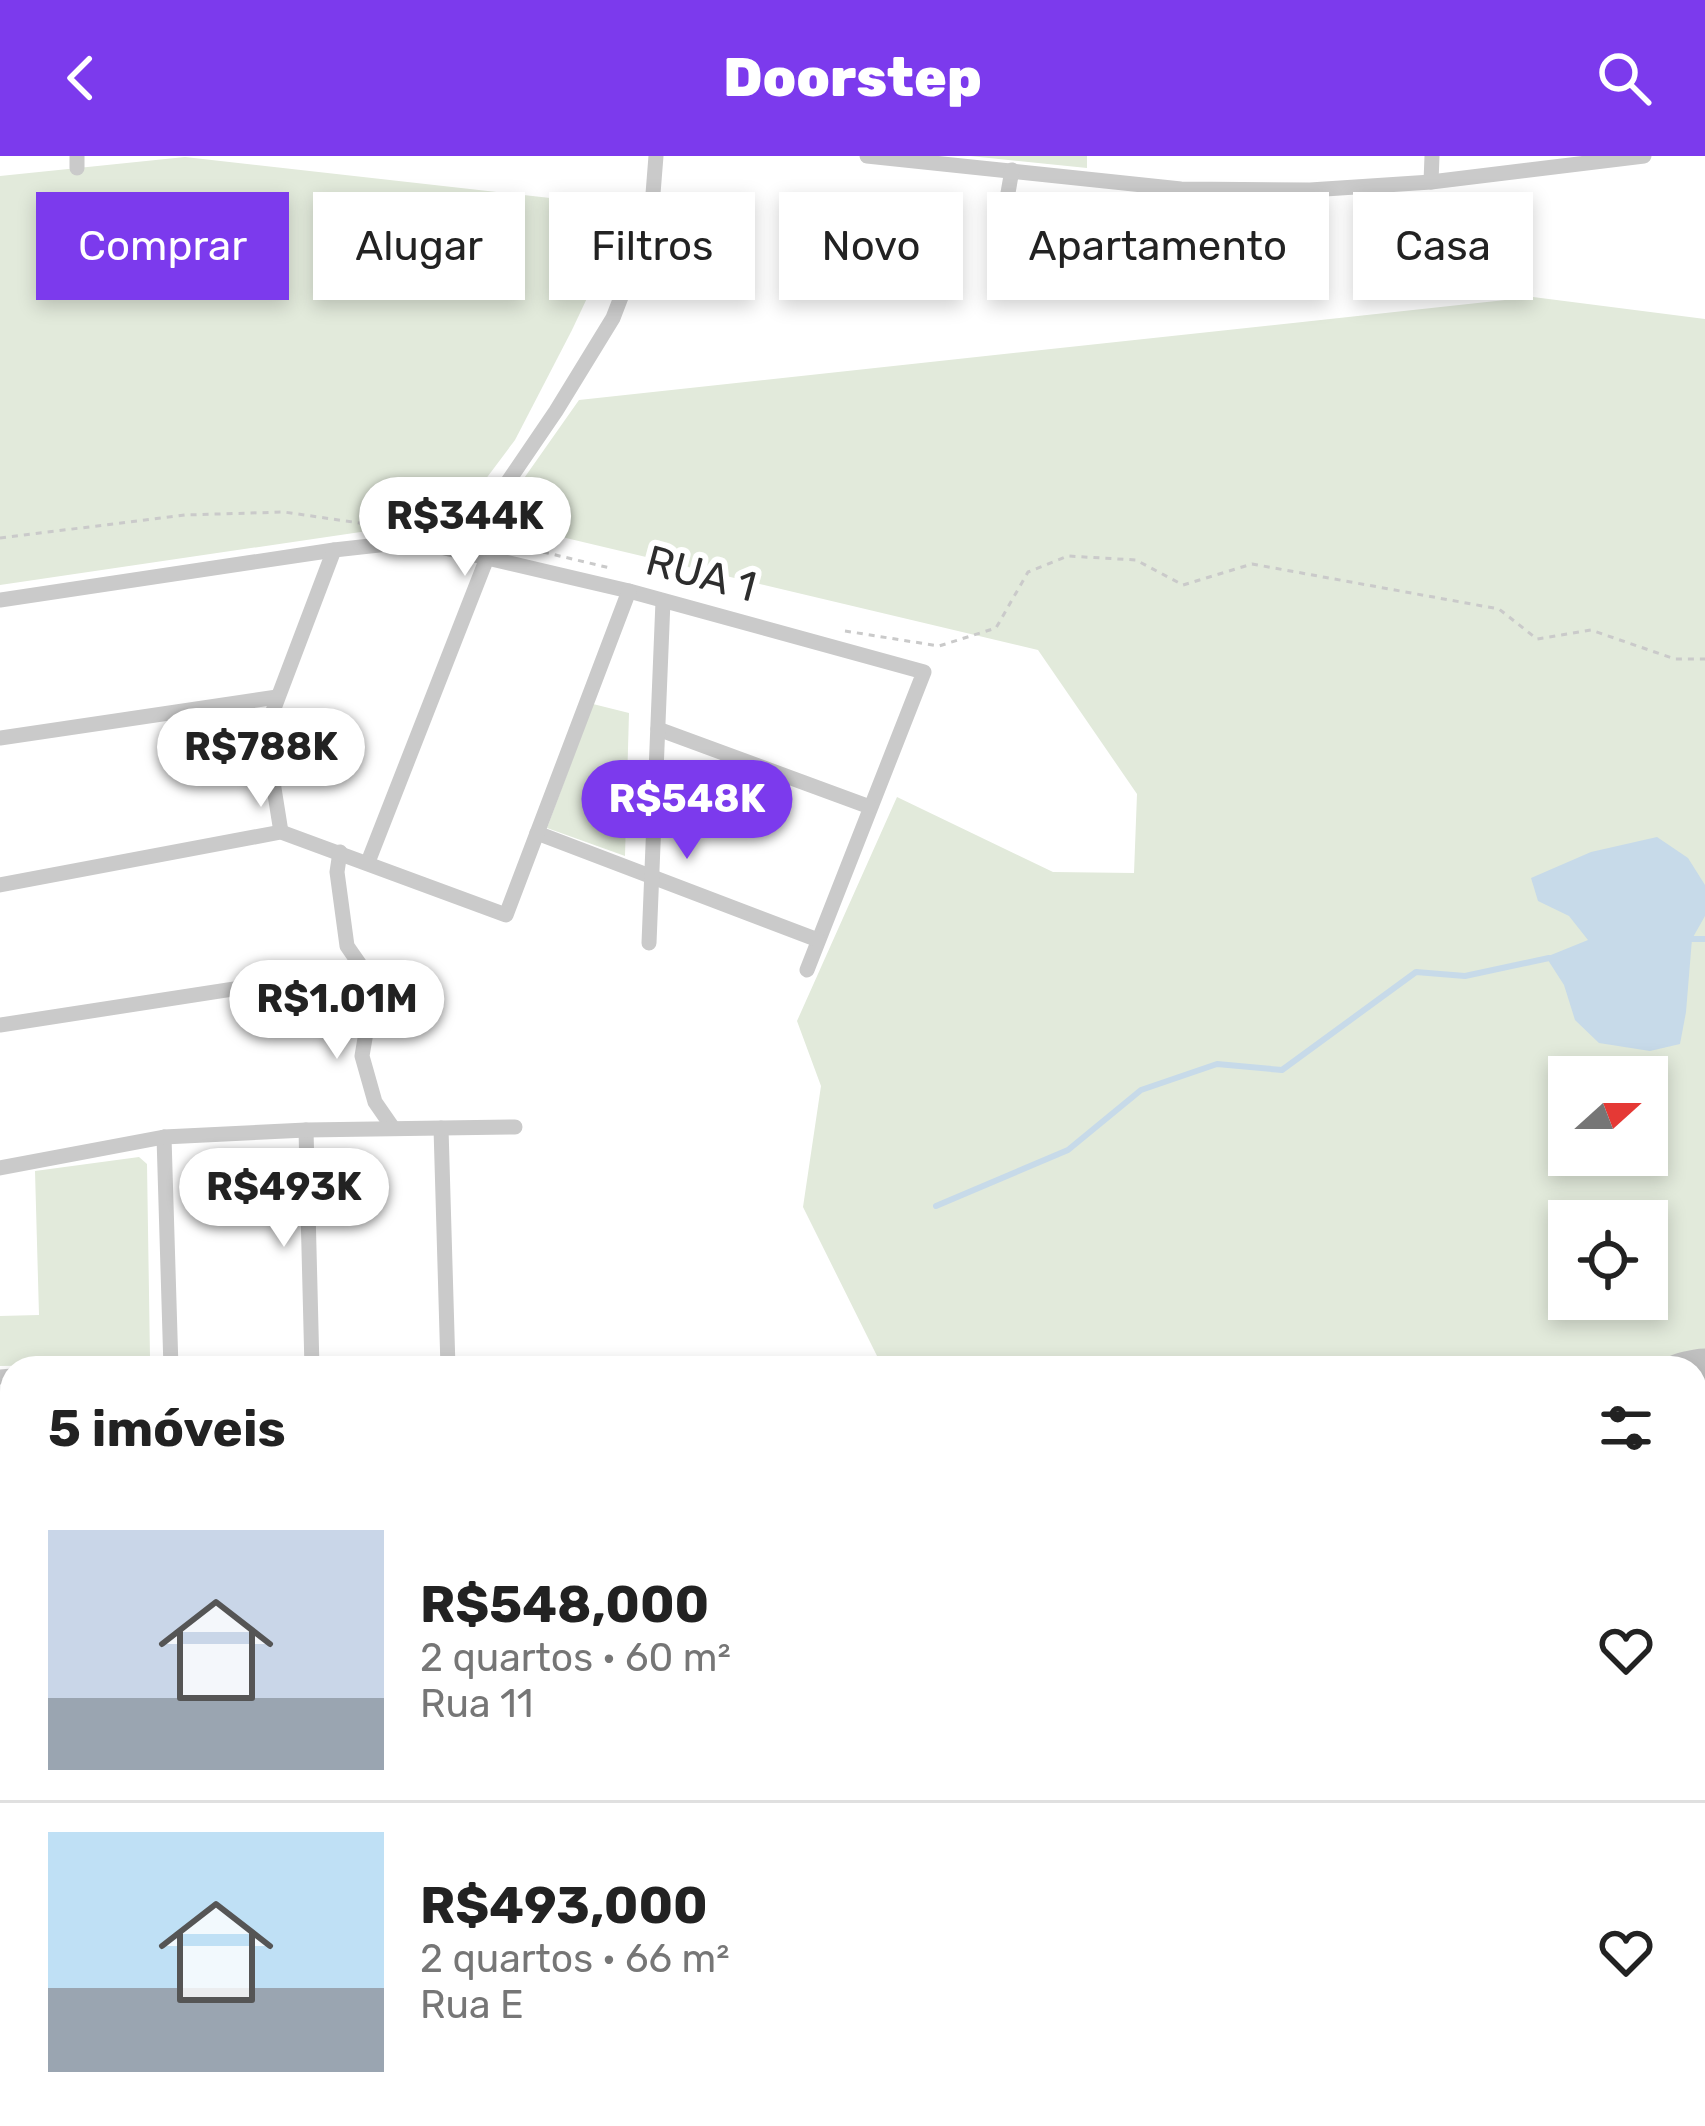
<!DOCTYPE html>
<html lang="pt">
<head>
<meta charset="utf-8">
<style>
	body { margin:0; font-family:Rubik,sans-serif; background:#f2f2f2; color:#222; height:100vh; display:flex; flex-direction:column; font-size:45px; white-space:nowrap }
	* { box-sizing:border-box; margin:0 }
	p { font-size:39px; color:#767676 }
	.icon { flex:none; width:66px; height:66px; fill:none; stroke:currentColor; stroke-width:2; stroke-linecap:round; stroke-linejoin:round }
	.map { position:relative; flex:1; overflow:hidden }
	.side { position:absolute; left:0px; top:1200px; width:1707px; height:771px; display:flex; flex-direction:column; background:#fff; border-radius:36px 36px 0 0; box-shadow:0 6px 18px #0003 }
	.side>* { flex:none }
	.guide { position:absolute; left:36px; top:36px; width:1635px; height:108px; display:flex; gap:24px }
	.needle { width:78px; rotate:69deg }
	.tools { position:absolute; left:1548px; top:900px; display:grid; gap:24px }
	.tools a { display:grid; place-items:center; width:120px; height:120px; border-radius:0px; background:#fff; box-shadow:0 6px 18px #0003; font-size:60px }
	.price { position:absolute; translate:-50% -102px; padding:0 27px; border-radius:42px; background:#fff; color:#222; font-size:39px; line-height:78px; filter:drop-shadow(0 3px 6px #0008) }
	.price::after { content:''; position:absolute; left:50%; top:72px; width:36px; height:27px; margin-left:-18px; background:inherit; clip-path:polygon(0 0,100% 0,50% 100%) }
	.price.on { background:#7c3aed; color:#fff }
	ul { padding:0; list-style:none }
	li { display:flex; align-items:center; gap:36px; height:300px; padding:0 48px }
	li+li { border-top:3px solid #e0e0e0 }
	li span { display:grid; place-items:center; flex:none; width:336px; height:240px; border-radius:0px; color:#555 }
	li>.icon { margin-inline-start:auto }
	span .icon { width:144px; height:144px; fill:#fffc; stroke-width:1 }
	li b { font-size:51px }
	h2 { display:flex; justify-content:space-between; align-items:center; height:144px; padding:0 48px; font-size:51px }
	.tag { padding:0 42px; border-radius:0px; background:#fff; box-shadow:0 6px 18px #0003; font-size:42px; line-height:108px }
	.tag.on { background:#7c3aed; color:#fff }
	header { display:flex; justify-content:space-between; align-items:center; height:156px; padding:0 48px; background:#7c3aed; color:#fff; font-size:54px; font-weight:800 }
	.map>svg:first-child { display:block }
	.green { fill:#e2eadb; fill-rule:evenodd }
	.water { fill:#c7dae9 }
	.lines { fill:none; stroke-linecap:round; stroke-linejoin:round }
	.stream { stroke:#c7dae9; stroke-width:6 }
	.runway { stroke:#c0c0c0; stroke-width:123 }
	.path { stroke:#cacaca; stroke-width:3; stroke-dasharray:6 6; stroke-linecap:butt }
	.service { stroke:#cacaca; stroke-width:8 }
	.minor { stroke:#cacaca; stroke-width:15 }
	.labels { text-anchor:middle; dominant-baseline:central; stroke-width:12; stroke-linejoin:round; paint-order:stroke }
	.street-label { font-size:42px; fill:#2d2d2d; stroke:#fff }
</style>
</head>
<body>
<header><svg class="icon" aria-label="back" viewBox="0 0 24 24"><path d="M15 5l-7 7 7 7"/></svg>Doorstep<svg class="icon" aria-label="search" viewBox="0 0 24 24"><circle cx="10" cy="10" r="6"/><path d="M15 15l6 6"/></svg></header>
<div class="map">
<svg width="1705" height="1970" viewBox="0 0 1705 1970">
	<rect width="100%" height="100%" fill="#fff"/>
	<g class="green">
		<polygon points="970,0 1087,0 1087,12"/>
		<polygon points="185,1 630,51 572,174 515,284 470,344 442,364 0,429 0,20"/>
		<path d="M1533,141L1705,163V1970H0V1593L12,1590V1959H1695V1212H883L803,1051L821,930L797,865L897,641L1053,716L1134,717L1137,638L1038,494L494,365L579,244ZM1569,921H1647V999H1569ZM1569,1065H1647V1143H1569Z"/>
		<polygon points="593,548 629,557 625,700 547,672"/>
		<polygon points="139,1001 147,1008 150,1202 146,1208 0,1210 0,1160 39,1159 35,1015"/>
	</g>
	<polygon class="water" points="1657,681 1688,702 1705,729 1705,760 1692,783 1686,856 1680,888 1650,895 1599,887 1575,864 1564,829 1546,801 1588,784 1569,760 1538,745 1531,722 1591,696"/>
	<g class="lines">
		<g class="stream">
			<polyline points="1688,783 1705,783"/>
			<polyline points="936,1050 1068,994 1141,934 1217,908 1282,914 1416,816 1465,820 1549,802"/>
		</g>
		<g class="runway">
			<polyline points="1695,1256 1705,1254"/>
			<polyline points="0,1643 12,1640"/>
		</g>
		<g class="path">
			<polyline points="0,382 185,359 284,356 380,370"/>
			<polyline points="543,396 610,412"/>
			<polyline points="845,475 939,490 996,472 1028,416 1068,400 1136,404 1183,429 1252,408 1499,453 1537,483 1591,474 1675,503 1705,503"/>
		</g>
		<g class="service">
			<polyline points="300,1970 311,1959"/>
			<polyline points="622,1970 634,1959"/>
		</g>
		<g class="minor">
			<polyline points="77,0 77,12"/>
			<polyline points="867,0 1181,33 1310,34 1431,26 1644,0"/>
			<polyline points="1431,26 1432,0"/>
			<polyline points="999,88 1012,14"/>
			<polyline points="460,396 556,255 613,162 651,63 656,0"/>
			<polyline points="0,444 334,394 415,385 629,435 924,516 807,814"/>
			<polyline points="658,573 870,651"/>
			<polyline points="0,582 277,541"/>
			<polyline points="281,676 265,576 334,394"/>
			<polyline points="537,677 818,784"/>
			<polyline points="340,696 337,716 347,790 363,813 370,853 362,900 375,946 393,972"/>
			<polyline points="368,706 487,402"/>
			<polyline points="0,729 281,676 506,759 629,435"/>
			<polyline points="649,787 663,445"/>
			<polyline points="0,869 363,813"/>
			<polyline points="441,972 448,1212"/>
			<polyline points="306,974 312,1212"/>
			<polyline points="164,981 171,1212"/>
			<polyline points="0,1012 164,981 306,974 515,971"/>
			<polyline points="0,1221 12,1220"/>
			<polyline points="0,1359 12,1359"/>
			<polyline points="0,1496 12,1495"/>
			<polyline points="0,1529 12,1526"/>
		</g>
	</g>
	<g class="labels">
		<g class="street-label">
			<text transform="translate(701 418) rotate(15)">RUA 1</text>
		</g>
	</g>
</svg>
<div class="tools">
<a><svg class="needle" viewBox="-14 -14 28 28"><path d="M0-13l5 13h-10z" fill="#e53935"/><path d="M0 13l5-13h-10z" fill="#767676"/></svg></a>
<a><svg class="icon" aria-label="locate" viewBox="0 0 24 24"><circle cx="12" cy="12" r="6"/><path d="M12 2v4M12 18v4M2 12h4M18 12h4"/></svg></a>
</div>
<b class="price" style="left:465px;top:423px">R$344K</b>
<b class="price" style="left:261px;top:654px">R$788K</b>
<b class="price on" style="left:687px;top:706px">R$548K</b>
<b class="price" style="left:337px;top:906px">R$1.01M</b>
<b class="price" style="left:284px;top:1094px">R$493K</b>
<div class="guide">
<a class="tag on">Comprar</a>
<a class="tag">Alugar</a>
<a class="tag">Filtros</a>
<a class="tag">Novo</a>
<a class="tag">Apartamento</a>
<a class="tag">Casa</a>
</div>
<section class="side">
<h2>5 imóveis<svg class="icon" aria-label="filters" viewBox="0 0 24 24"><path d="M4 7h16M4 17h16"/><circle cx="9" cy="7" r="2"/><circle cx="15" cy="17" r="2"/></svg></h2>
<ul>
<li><span style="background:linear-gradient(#c9d6e8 70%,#9aa5b1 0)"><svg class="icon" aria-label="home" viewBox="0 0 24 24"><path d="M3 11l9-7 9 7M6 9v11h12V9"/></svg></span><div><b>R$548,000</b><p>2 quartos · 60 m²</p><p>Rua 11</p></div><svg class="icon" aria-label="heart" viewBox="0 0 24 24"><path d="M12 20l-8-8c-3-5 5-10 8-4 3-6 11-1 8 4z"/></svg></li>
<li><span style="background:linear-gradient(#bfe0f5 65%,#9aa5b1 0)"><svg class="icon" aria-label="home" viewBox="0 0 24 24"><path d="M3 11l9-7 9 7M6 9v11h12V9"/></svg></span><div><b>R$493,000</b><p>2 quartos · 66 m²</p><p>Rua E</p></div><svg class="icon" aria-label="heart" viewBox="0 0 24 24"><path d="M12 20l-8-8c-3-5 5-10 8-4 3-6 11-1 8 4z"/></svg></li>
</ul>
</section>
</div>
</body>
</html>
